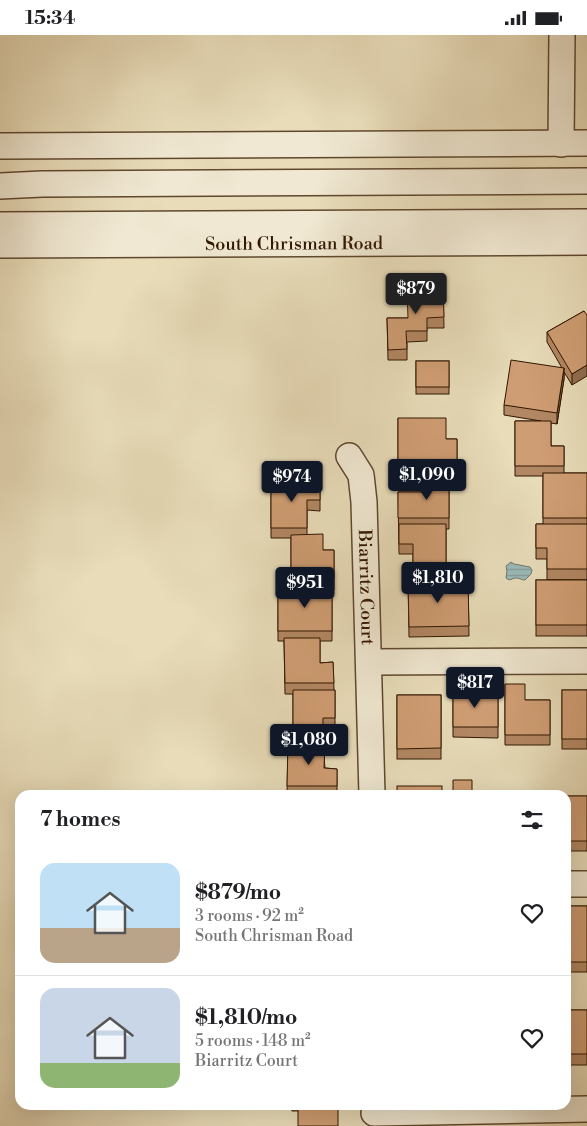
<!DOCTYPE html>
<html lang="en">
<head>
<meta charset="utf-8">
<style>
	body { margin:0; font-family:"Libre Bodoni",serif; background:#f6f6f6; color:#202124; height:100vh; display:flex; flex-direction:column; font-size:19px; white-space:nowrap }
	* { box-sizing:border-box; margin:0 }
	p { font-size:16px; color:#757577 }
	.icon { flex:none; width:28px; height:28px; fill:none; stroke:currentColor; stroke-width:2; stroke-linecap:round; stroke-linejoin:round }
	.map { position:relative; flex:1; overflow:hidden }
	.details { position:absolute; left:15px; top:755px; width:556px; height:320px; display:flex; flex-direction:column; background:#fff; border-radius:15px; box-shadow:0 5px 20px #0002 }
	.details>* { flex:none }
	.price { position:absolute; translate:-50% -42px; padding:0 11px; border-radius:5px; background:#111827; color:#fff; font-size:16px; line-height:32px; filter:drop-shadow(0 1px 2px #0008) }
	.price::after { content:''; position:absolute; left:50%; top:30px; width:15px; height:11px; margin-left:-8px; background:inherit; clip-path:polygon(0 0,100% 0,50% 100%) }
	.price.active { background:#222; color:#fff }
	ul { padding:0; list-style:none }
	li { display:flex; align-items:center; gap:15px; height:125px; padding:0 25px }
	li+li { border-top:1px solid #e0e0e0 }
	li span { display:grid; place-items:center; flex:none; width:140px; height:100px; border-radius:15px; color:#555 }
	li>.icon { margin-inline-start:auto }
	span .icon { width:60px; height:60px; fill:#fffc; stroke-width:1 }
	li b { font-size:21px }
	h2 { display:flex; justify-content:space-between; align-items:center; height:60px; padding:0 25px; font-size:21px }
	.status { display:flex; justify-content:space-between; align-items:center; height:35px; padding:0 25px; background:#fff; direction:ltr }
	.status svg { height:14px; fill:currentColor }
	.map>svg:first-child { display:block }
	.water { fill:url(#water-rules); stroke:#70786e }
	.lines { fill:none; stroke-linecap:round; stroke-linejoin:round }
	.minor-casing { stroke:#5f482e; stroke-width:28 }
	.minor { stroke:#f0e8d2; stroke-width:25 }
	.wall { fill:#b28763; stroke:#311600 }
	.shaded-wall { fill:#916e50; stroke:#311600 }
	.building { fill:#cf9d73; stroke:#311600 }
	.labels { text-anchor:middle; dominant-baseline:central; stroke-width:4.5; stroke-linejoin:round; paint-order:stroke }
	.street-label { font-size:18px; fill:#311600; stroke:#f0e8d2 }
</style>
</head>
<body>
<div class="status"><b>15:34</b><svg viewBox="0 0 49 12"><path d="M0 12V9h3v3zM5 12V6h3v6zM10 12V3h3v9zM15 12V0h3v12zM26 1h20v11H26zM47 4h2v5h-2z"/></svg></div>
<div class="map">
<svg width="587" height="1091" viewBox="0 0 587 1091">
	<defs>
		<pattern id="water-rules" width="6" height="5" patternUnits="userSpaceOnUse" patternTransform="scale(1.25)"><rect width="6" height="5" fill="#9ab9b8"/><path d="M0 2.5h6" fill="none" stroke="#859e9c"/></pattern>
	</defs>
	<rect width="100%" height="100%" fill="#e8dcb9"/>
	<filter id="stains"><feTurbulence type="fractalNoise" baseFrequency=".004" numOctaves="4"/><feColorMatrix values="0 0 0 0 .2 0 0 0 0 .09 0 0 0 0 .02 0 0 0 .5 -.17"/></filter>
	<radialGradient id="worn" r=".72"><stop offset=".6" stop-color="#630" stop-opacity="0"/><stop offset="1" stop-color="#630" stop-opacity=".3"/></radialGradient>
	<path class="water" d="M511,527L514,529C520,530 524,531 530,532L532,535L531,539L525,545C521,545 520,543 516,543C511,543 511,547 506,543L507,536L506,531Z"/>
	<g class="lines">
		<g class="minor-casing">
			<g id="minor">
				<polyline points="561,109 562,0"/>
				<polyline points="0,111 587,108"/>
				<polyline points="0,151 42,149 587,146"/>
				<polyline points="0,190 587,187"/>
				<path id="s1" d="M0,210L587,207"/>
				<path id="s2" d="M349,421L361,440L364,467L372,760"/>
				<polyline points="370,627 587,626"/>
				<polyline points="566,849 587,849"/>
				<polyline points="374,1078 587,1074"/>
			</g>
		</g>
		<use href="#minor" class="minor"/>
	</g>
	<g class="wall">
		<polygon points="443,251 444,293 427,293 427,306 407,307 407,325 388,325 387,283 408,283"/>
		<polygon points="584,276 572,350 564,337 564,344 557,389 551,388 551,411 564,411 564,438 587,438 587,545 547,545 547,524 536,524 536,489 543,489 543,441 515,441 515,386 541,386 504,380 504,370 562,333 547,307 547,297"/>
		<rect x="416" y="326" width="33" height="33"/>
		<polygon points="398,383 446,404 457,404 457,439 398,440"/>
		<polygon points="449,440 449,494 446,494 446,546 468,545 469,601 409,602 408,546 413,546 413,519 399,519 398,457 429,457"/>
		<polygon points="271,446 320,447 320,476 307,475 307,499 323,515 334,515 334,555 332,555 332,606 320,606 320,628 333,627 334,655 335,655 335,694 323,694 323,709 325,733 337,734 337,760 283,760 287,759 288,708 293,708 293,659 285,659 284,606 278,606 278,551 291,551 291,503 271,503"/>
		<rect x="536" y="545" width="51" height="56"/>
		<polygon points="505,649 525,665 550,665 550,710 505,710"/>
		<polygon points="453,655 498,656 498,703 453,702"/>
		<rect x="562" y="655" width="25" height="59"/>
		<rect x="397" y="660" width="44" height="64"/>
		<rect x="566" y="761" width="21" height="55"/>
		<rect x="566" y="871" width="21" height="66"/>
		<rect x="566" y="975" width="21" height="55"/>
		<polygon points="291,1070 338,1070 338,1075 292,1076"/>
	</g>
	<g class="shaded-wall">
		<polygon points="587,330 587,341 572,350 572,339"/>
		<polygon points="564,333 564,344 557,389 557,378"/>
	</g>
	<g class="building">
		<polygon points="443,251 444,282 427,283 427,296 406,296 407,314 388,315 387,283 408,283 407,252"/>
		<polygon points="584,276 587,280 587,330 572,339 547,297"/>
		<polygon points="511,325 564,333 557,378 504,370"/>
		<rect x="416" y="326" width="33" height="26"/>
		<polygon points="398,383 446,383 446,404 457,404 457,429 398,429"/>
		<polygon points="515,386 551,386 551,411 564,411 564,431 515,431"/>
		<rect x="543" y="438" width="44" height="45"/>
		<polygon points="429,440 449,440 449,483 398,483 398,457 429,457"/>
		<polygon points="271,446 320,447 320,465 307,465 307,493 271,493"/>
		<polygon points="399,489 446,489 446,537 413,537 413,509 399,509"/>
		<polygon points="536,489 587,489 587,534 547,534 547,513 536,513"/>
		<polygon points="323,499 323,515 334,515 334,544 291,545 291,500"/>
		<polygon points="468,545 469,591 409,592 408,546"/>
		<rect x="536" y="545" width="51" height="45"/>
		<rect x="278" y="551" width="54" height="45"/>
		<polygon points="284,603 320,603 320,628 333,627 334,648 285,648"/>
		<polygon points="505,649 525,649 525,665 550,665 550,700 505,700"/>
		<polygon points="293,655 335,655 335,683 323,683 323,700 293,700"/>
		<polygon points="453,655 498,656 498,692 453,692"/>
		<rect x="562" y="655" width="25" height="49"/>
		<polygon points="397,660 441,660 441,713 397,714"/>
		<polygon points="288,708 325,709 324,733 337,734 337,751 287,751"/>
		<polygon points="453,745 472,745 472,758 496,758 496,760 453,760"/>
		<rect x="397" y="751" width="45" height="9"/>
		<rect x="283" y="759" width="49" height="1"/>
		<rect x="566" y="761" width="21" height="45"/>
		<rect x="566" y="871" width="21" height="56"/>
		<rect x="566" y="975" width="21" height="44"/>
		<rect x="298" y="1071" width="40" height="20"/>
	</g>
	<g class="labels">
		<g class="street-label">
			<text stroke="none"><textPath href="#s1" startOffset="294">South Chrisman Road</textPath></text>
			<text stroke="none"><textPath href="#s2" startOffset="135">Biarritz Court</textPath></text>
		</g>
	</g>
	<rect width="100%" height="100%" filter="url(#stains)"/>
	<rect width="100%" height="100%" fill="url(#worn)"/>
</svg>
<b class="price active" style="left:416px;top:280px">$879</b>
<b class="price" style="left:427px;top:466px">$1,090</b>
<b class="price" style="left:292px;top:468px">$974</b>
<b class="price" style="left:438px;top:569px">$1,810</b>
<b class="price" style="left:305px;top:574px">$951</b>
<b class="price" style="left:475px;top:674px">$817</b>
<b class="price" style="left:309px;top:731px">$1,080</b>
<section class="details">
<h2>7 homes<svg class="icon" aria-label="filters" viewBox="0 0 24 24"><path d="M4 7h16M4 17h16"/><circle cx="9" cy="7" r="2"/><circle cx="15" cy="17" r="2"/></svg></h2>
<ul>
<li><span style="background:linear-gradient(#bfe0f5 65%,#b9a48a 0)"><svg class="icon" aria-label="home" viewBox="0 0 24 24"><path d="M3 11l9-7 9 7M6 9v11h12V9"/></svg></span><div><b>$879/mo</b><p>3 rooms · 92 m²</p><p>South Chrisman Road</p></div><svg class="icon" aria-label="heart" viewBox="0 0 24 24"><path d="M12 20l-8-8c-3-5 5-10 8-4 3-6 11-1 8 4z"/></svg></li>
<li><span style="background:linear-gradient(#c9d6e8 75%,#8fb573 0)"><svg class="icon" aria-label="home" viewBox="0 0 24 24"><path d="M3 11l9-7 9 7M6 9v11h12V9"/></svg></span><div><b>$1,810/mo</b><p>5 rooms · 148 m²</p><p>Biarritz Court</p></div><svg class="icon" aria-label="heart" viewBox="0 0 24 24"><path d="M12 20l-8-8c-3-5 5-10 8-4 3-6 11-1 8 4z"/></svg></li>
</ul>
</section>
</div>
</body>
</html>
